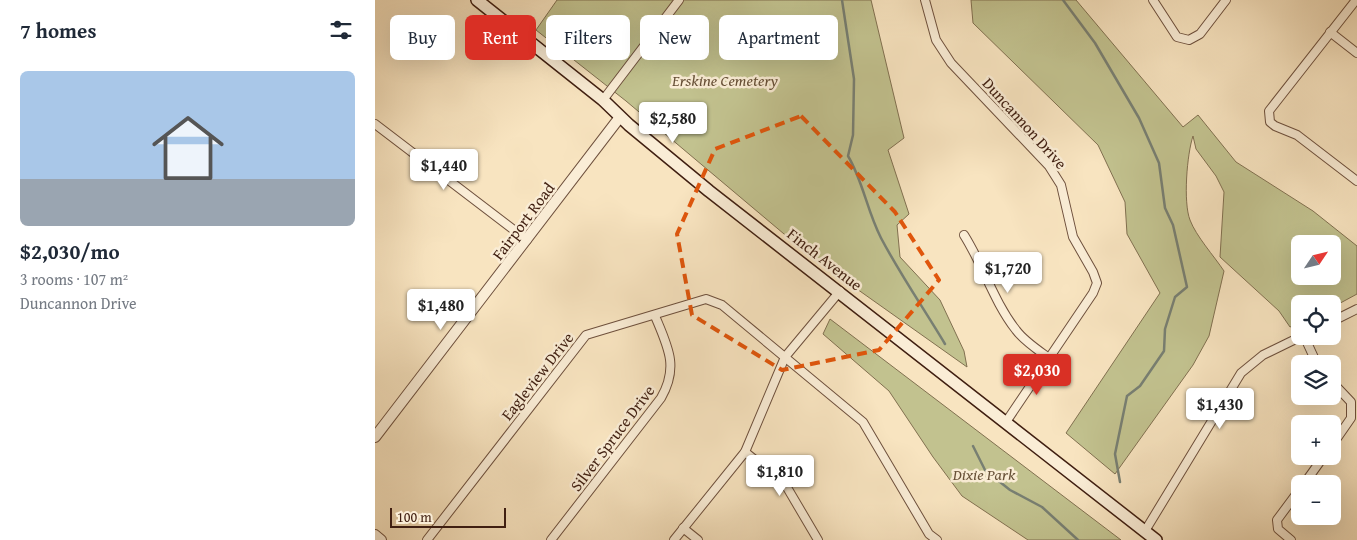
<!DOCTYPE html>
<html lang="en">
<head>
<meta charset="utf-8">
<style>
	body { margin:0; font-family:"Gentium Book Plus",serif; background:#f6f6f7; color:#1f2937; height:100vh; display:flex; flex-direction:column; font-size:19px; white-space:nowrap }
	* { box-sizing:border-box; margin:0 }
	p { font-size:16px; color:#747a83 }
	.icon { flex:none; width:28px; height:28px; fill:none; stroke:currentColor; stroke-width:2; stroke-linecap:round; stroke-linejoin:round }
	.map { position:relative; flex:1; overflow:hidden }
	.side { display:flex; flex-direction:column; background:#fff; width:375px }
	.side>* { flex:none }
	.hud { position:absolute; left:15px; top:15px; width:475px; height:45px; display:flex; gap:10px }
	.needle { width:32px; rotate:55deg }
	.fabs { position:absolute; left:916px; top:235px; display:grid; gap:10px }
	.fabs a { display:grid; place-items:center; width:50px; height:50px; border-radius:8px; background:#fff; box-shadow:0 5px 20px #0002; font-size:25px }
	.scale { position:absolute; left:15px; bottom:12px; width:116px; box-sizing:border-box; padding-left:5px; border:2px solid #401f11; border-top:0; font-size:14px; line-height:18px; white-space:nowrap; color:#401f11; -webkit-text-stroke:4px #faedd6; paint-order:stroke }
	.price { position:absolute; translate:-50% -42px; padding:0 11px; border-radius:5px; background:#fff; color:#222; font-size:16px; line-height:32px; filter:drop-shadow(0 1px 2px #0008) }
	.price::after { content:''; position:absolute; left:50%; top:30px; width:15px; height:11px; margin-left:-8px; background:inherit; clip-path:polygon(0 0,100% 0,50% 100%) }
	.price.on { background:#d93025; color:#fff }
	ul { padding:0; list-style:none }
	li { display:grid; align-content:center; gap:10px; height:265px; padding:0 20px }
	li+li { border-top:1px solid #e0e1e3 }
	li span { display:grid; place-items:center; height:155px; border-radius:8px; color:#555 }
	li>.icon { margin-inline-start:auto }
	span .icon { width:90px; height:90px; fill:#fffc; stroke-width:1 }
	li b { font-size:21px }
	h2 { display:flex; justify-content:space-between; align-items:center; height:60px; padding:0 20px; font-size:21px }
	.tag { padding:0 18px; border-radius:8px; background:#fff; box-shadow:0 5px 20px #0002; font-size:18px; line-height:45px }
	.tag.on { background:#d93025; color:#fff }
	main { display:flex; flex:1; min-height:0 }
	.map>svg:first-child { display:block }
	.green { fill:#c2c28f; stroke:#817050; fill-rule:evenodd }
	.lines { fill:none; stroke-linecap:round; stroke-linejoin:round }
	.stream { stroke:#787f72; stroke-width:2.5 }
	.minor-casing { stroke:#6e503d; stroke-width:10 }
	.tertiary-casing { stroke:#6e503d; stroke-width:12 }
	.secondary-casing { stroke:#401f11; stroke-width:14 }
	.minor { stroke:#faedd6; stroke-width:8 }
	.tertiary { stroke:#faedd6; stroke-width:10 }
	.secondary { stroke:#faedd6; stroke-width:11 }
	.marked { fill:none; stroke:#e0560c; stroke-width:4; stroke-dasharray:10 6; stroke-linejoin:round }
	.labels { text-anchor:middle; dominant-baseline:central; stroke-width:5; stroke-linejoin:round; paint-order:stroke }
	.park-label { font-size:16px; font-style:italic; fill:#675037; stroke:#faedd6 }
	.street-label { font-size:16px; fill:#401f11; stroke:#faedd6 }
</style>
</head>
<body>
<main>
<section class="side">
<h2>7 homes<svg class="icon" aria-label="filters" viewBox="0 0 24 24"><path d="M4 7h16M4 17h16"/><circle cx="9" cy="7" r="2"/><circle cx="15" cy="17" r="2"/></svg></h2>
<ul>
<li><span style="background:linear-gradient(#a9c7e8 70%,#9aa5b1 0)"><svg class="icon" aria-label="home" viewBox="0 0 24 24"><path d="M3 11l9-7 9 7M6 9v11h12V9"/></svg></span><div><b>$2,030/mo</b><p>3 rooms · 107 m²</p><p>Duncannon Drive</p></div></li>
</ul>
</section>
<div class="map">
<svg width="982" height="540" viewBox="0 0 982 540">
	<rect width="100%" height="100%" fill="#f8e4c0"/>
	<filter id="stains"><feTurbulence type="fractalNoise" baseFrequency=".004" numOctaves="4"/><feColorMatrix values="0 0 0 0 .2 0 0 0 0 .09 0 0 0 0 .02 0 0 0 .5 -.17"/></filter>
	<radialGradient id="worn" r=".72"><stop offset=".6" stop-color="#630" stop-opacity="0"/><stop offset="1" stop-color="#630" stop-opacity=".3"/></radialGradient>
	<g class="green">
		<polygon points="182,0 496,0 529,138 513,150 534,214 522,225 525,257 565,300 589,351 592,367 434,255 251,101 161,30"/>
		<path d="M596,0H701L808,127L823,115L861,162L938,211L982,246V294L958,307V304H925V323L915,327L904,311L845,257L849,192L841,176L821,149L818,136C812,154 808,202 815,220C821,236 839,256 849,271L834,336L818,365L740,474L691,433L785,293L752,234L750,202L723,145L598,23ZM925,244H958V276H925Z"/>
		<polygon points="455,319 746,540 653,540 587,496 558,457 514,391 448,334"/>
	</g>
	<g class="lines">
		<g class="stream">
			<path d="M467,0L479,79L478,135L473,156C488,181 492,211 506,238C525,274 549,309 570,344"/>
			<polyline points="688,0 720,43 764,118 784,163 790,208 798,225 812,287 800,297 790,329 789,351 765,386 752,396 740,454 745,482"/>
			<polyline points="598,446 610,470 635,490 667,507 703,540"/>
		</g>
		<g class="minor-casing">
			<g id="minor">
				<polyline points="550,0 561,40 576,63 674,166 686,185 698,237 718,272 722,283 718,293 631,422"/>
				<polyline points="778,0 802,37 814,40 825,34 851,0"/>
				<polyline points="981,0 894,111 895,122 900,126 922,135 982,181"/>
				<polyline points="955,32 982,53"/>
				<polyline points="228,100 304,0"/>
				<polyline points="0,124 152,240"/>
				<path d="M589,235C608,265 619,302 641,330C649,341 663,350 674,358"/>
				<polyline points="958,321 982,309"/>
				<polyline points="929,336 942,364"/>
				<polyline points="958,383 976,402 976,418 958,444"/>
				<polyline points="370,452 410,484 443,540"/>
				<polyline points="929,484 949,456"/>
				<polyline points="308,528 323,540"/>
				<polyline points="770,531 866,373 888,355 927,336"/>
				<polyline points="52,540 211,335 331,299 347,305 488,422 554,534 562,540"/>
				<path d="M176,540L286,398C304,367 293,347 280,316"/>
				<polyline points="299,540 370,452 410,357 465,291"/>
				<polyline points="916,540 903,529 902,520 925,489"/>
			</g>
		</g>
		<g class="tertiary-casing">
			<g id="tertiary">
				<polyline points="0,437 245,117"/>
				<polyline points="0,535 6,540"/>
			</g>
		</g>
		<g class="secondary-casing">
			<polyline id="secondary" points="102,0 228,100 254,125 334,191 781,540"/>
		</g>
		<use href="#minor" class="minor"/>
		<use href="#tertiary" class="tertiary"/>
		<use href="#secondary" class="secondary"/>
	</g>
	<path class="marked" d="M426,116L520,212L564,280L504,350L407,370L317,315L302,234L340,149Z"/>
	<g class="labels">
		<g class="park-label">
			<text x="350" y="80">Erskine Cemetery</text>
			<text x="609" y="474">Dixie Park</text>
		</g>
		<g class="street-label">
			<text transform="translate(650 123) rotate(48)">Duncannon Drive</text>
			<text transform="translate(148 221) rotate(-53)">Fairport Road</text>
			<text transform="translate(450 259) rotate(38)">Finch Avenue</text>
			<text transform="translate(162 376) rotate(-52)">Eagleview Drive</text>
			<text transform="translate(237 438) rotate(-53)">Silver Spruce Drive</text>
		</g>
	</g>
	<rect width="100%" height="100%" filter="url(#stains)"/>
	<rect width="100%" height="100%" fill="url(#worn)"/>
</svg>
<div class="fabs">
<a><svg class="needle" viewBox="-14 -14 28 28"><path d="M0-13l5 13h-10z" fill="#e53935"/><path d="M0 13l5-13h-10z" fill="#747a83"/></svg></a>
<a><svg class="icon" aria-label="locate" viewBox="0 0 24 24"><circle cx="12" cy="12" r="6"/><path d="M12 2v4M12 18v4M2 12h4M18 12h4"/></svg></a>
<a><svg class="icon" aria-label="layers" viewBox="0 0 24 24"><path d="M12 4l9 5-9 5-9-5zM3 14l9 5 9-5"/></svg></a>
<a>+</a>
<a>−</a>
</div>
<div class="scale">100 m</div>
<b class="price" style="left:298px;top:144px">$2,580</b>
<b class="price" style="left:69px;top:191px">$1,440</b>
<b class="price" style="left:633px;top:294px">$1,720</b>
<b class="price" style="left:66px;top:331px">$1,480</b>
<b class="price on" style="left:662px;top:396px">$2,030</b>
<b class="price" style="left:845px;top:430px">$1,430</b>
<b class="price" style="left:405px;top:497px">$1,810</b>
<div class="hud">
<a class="tag">Buy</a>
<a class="tag on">Rent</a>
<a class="tag">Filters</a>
<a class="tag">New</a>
<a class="tag">Apartment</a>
</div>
</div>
</main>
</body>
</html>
